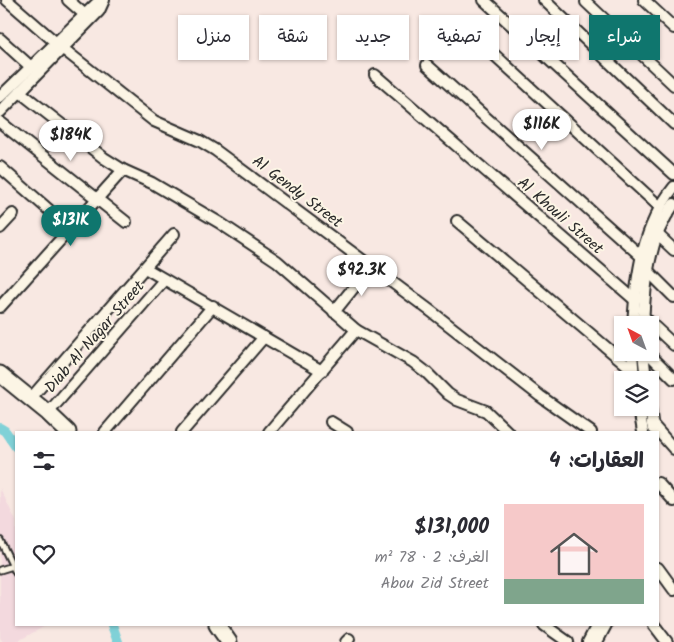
<!DOCTYPE html>
<html lang="ar">
<head>
<meta charset="utf-8">
<style>
	body { margin:0; font-family:Kalam,"Playpen Sans Arabic",sans-serif; background:#f7f7f7; color:#2b2b33; direction:rtl; height:100vh; display:flex; flex-direction:column; font-size:19px; white-space:nowrap }
	* { box-sizing:border-box; margin:0 }
	p { font-size:16px; color:#7c7c81 }
	.icon { flex:none; width:28px; height:28px; fill:none; stroke:currentColor; stroke-width:2; stroke-linecap:round; stroke-linejoin:round }
	.map { position:relative; flex:1; overflow:hidden; direction:ltr }
	.details { position:absolute; left:15px; top:431px; width:644px; height:195px; display:flex; flex-direction:column; background:#fff; border-radius:0px; box-shadow:0 1px 4px #0004; direction:rtl }
	.details>* { flex:none }
	.top-card { position:absolute; left:15px; top:15px; width:645px; height:45px; direction:rtl; display:flex; gap:10px }
	.needle { width:32px; rotate:319deg }
	.tools { position:absolute; left:614px; top:316px; display:grid; gap:10px }
	.tools a { display:grid; place-items:center; width:45px; height:45px; border-radius:0px; background:#fff; box-shadow:0 1px 4px #0004; font-size:25px }
	.price { position:absolute; translate:-50% -42px; padding:0 11px; border-radius:18px; background:#fff; color:#222; font-size:16px; line-height:32px; filter:drop-shadow(0 1px 2px #0008) }
	.price::after { content:''; position:absolute; left:50%; top:30px; width:15px; height:11px; margin-left:-8px; background:inherit; clip-path:polygon(0 0,100% 0,50% 100%) }
	.price.selected { background:#0f766e; color:#fff }
	ul { padding:0; list-style:none }
	li { display:flex; align-items:center; gap:15px; height:125px; padding:0 15px }
	li span { display:grid; place-items:center; flex:none; width:140px; height:100px; border-radius:0px; color:#555 }
	li>.icon { margin-inline-start:auto }
	span .icon { width:60px; height:60px; fill:#fffc; stroke-width:1 }
	li b { font-size:21px }
	h2 { display:flex; justify-content:space-between; align-items:center; height:60px; padding:0 15px; font-size:21px }
	.chip { padding:0 18px; border-radius:0px; background:#fff; box-shadow:0 1px 4px #0004; font-size:18px; line-height:45px }
	.chip.selected { background:#0f766e; color:#fff }
	.map>svg:first-child { display:block }
	.built { fill:#f3d9de }
	.lines { fill:none; stroke-linecap:round; stroke-linejoin:round }
	.canal { stroke:#80d1d7; stroke-width:10 }
	.lane-casing { stroke:#2b2b2b; stroke-width:9 }
	.street-casing { stroke:#2b2b2b; stroke-width:14 }
	.secondary-casing { stroke:#2b2b2b; stroke-width:19 }
	.lane { stroke:#fcf5e5; stroke-width:5 }
	.street { stroke:#fcf5e5; stroke-width:10 }
	.secondary { stroke:#fcf5e5; stroke-width:15 }
	.labels { text-anchor:middle; dominant-baseline:central; stroke-width:4; stroke-linejoin:round; paint-order:stroke }
	.street-label { font-size:16px; fill:#2b2b2b; stroke:#fcf5e5 }
</style>
</head>
<body>
<div class="map">
<svg width="674" height="642" viewBox="0 0 674 642">
	<rect width="100%" height="100%" fill="#f8e8e2"/>
	<filter id="ink" filterUnits="userSpaceOnUse"><feTurbulence type="fractalNoise" baseFrequency=".02" numOctaves="2"/><feDisplacementMap in="SourceGraphic" scale="10" xChannelSelector="R" yChannelSelector="G"/><feConvolveMatrix kernelMatrix="1 2 1 2 8 2 1 2 1" color-interpolation-filters="sRGB"/></filter>
	<g filter="url(#ink)">
		<polygon class="built" points="0,488 16,521 16,625 47,625 16,642 3,642 0,638"/>
		<g class="lines">
			<g class="canal">
				<polyline points="0,428 5,431 16,447"/>
				<polyline points="112,625 118,642"/>
			</g>
			<g class="lane-casing">
				<g id="lane">
					<polyline points="0,540 16,573"/>
					<polyline points="0,570 13,566"/>
				</g>
			</g>
			<g class="street-casing">
				<g id="street">
					<polyline points="7,0 62,48 154,121 200,141 215,150 432,312 540,396 591,432"/>
					<polyline points="68,0 84,14"/>
					<polyline points="484,0 674,174"/>
					<polyline points="544,0 674,124"/>
					<polyline points="644,0 674,28"/>
					<polyline points="586,2 674,85"/>
					<polyline points="462,25 660,207"/>
					<polyline points="0,39 31,67"/>
					<polyline points="427,65 641,256"/>
					<polyline points="375,75 635,300"/>
					<polyline points="20,92 104,158 123,170 152,183 220,223 277,261 356,330 413,362 426,372 448,394 457,400 486,411 508,432"/>
					<polyline points="0,97 100,0"/>
					<polyline points="0,112 99,11 104,0"/>
					<polyline points="0,122 126,222"/>
					<polyline points="0,167 49,210"/>
					<polyline points="457,221 633,370"/>
					<polyline points="0,228 13,214"/>
					<polyline points="657,234 674,250"/>
					<polyline points="145,268 322,371"/>
					<polyline points="648,271 674,297"/>
					<polyline points="0,307 123,170"/>
					<polyline points="334,312 371,266"/>
					<polyline points="643,316 674,345"/>
					<path d="M633,325C636,276 642,227 674,187"/>
					<path d="M643,325C645,283 648,239 674,204"/>
					<polyline points="632,352 634,380"/>
					<polyline points="643,352 646,380"/>
					<polyline points="647,352 674,379"/>
					<polyline points="31,398 174,234"/>
					<polyline points="650,407 653,429"/>
					<polyline points="639,408 643,432"/>
					<polyline points="48,413 164,280"/>
					<polyline points="331,422 347,432"/>
					<polyline points="652,424 674,449"/>
					<polyline points="105,432 213,306"/>
					<polyline points="182,432 264,337"/>
					<polyline points="269,432 356,330"/>
					<polyline points="658,483 674,501"/>
					<polyline points="658,568 674,590"/>
					<polyline points="544,625 568,642"/>
					<polyline points="654,625 667,642"/>
					<polyline points="346,642 349,639"/>
					<polyline points="588,642 597,625"/>
					<polyline points="597,642 606,625"/>
				</g>
			</g>
			<g class="secondary-casing">
				<g id="secondary">
					<polyline points="0,374 48,413 68,432"/>
					<polyline points="217,625 229,642"/>
				</g>
			</g>
			<use href="#lane" class="lane"/>
			<use href="#street" class="street"/>
			<use href="#secondary" class="secondary"/>
		</g>
	</g>
	<g class="labels">
		<g class="street-label">
			<text transform="translate(297 192) rotate(37)">Al Gendy Street</text>
			<text transform="translate(560 216) rotate(41)">Al Khouli Street</text>
			<text transform="translate(95 337) rotate(-49)">Diab Al Nagar Street</text>
		</g>
	</g>
</svg>
<div class="tools">
<a><svg class="needle" viewBox="-14 -14 28 28"><path d="M0-13l5 13h-10z" fill="#e53935"/><path d="M0 13l5-13h-10z" fill="#7c7c81"/></svg></a>
<a><svg class="icon" aria-label="layers" viewBox="0 0 24 24"><path d="M12 4l9 5-9 5-9-5zM3 14l9 5 9-5"/></svg></a>
</div>
<b class="price" style="left:542px;top:151px">$116K</b>
<b class="price" style="left:71px;top:162px">$184K</b>
<b class="price selected" style="left:71px;top:247px">$131K</b>
<b class="price" style="left:362px;top:297px">$92.3K</b>
<div class="top-card">
<a class="chip selected">شراء</a>
<a class="chip">إيجار</a>
<a class="chip">تصفية</a>
<a class="chip">جديد</a>
<a class="chip">شقة</a>
<a class="chip">منزل</a>
</div>
<section class="details">
<h2>العقارات: 4<svg class="icon" aria-label="filters" viewBox="0 0 24 24"><path d="M4 7h16M4 17h16"/><circle cx="9" cy="7" r="2"/><circle cx="15" cy="17" r="2"/></svg></h2>
<ul>
<li><span style="background:linear-gradient(#f6c9c9 75%,#7fa58c 0)"><svg class="icon" aria-label="home" viewBox="0 0 24 24"><path d="M3 11l9-7 9 7M6 9v11h12V9"/></svg></span><div><b>$131,000</b><p>الغرف: 2 · 78 m²</p><p>Abou Zid Street</p></div><svg class="icon" aria-label="heart" viewBox="0 0 24 24"><path d="M12 20l-8-8c-3-5 5-10 8-4 3-6 11-1 8 4z"/></svg></li>
</ul>
</section>
</div>
</body>
</html>
